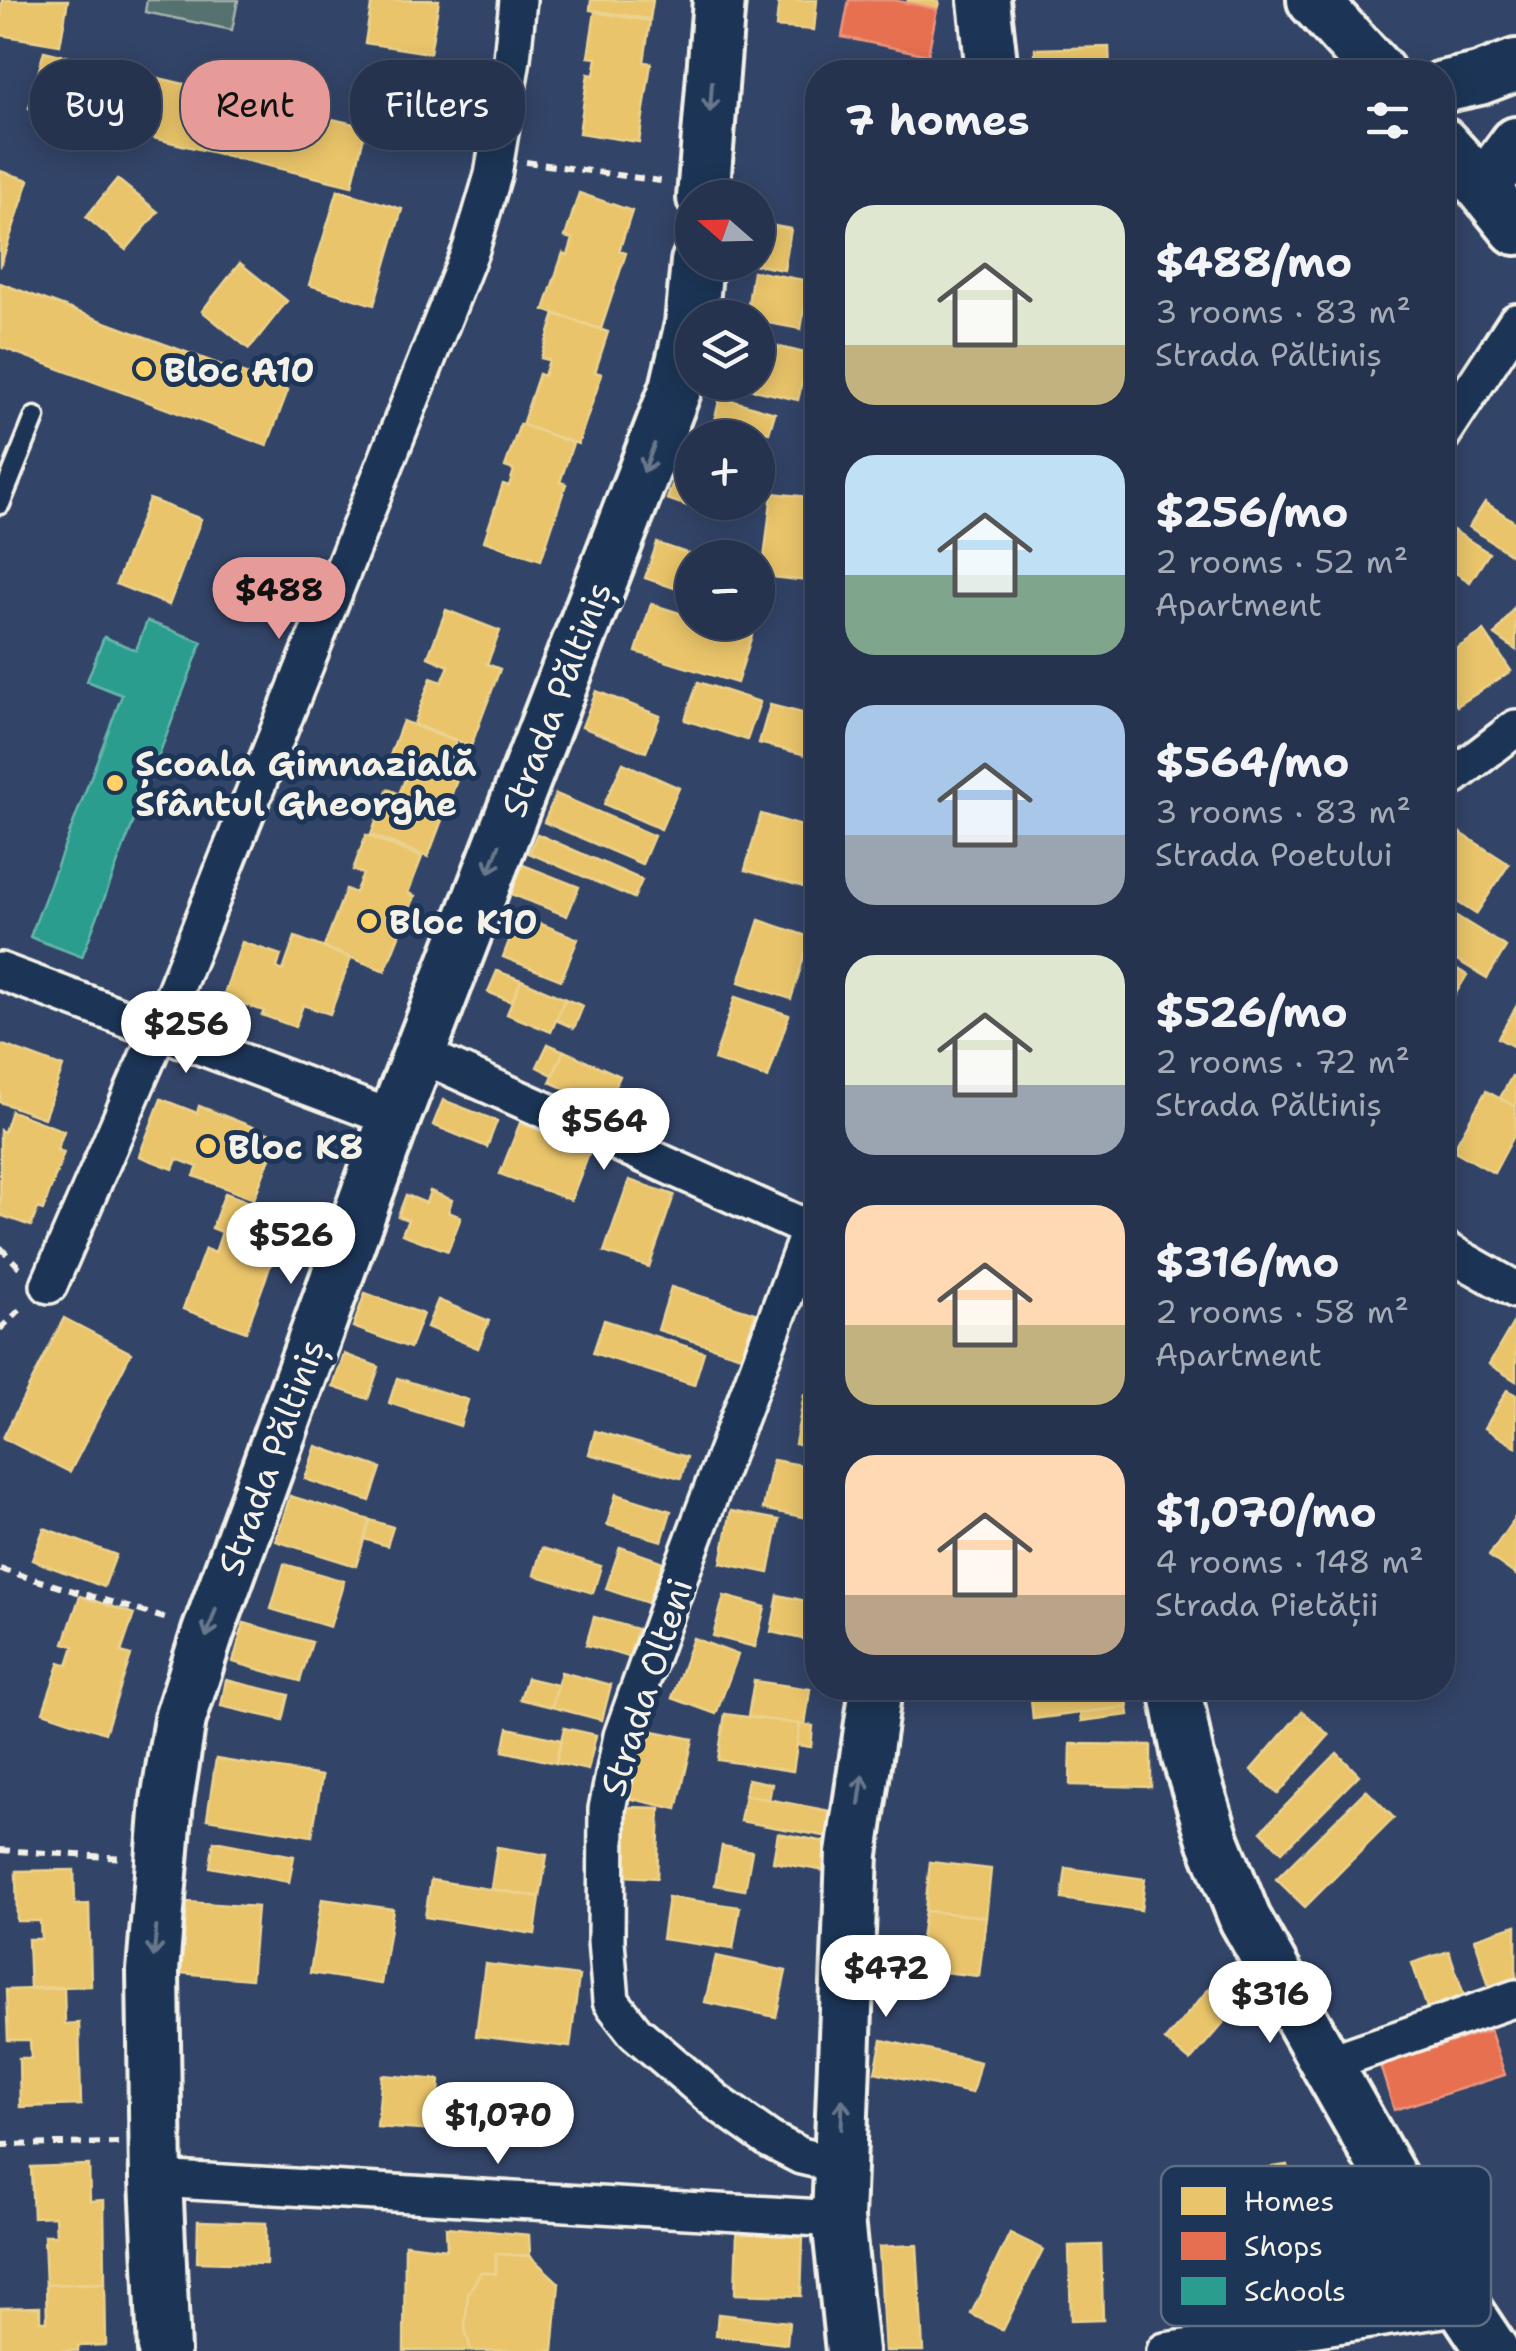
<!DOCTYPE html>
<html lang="en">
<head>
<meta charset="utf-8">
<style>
	body { margin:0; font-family:"Shantell Sans",sans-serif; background:#323f58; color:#f1f3f6; height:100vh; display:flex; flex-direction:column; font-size:38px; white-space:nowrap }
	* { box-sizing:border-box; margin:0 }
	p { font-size:32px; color:#a4aab6 }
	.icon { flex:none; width:55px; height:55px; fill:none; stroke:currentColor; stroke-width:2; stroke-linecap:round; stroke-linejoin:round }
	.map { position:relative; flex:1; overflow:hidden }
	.side { position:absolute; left:805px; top:60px; width:650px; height:1640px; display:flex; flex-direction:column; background:#26334e; border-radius:40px; box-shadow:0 5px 25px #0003,0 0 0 2px #424e66 }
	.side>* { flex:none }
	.guide { position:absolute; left:30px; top:60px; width:625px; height:90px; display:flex; gap:20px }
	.needle { width:65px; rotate:290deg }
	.fabs { position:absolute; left:675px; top:180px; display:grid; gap:20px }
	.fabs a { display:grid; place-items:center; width:100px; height:100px; border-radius:50%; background:#26334e; box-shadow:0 5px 25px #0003,0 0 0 2px #424e66; font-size:50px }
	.price { position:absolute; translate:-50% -85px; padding:0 22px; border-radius:35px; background:#fff; color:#222; font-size:32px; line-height:65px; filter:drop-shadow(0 2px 5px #0008) }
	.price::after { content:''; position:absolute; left:50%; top:60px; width:30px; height:22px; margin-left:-15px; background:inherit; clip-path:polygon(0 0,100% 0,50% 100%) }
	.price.on { background:#e69b98; color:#111 }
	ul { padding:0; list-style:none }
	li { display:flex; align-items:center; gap:30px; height:250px; padding:0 40px }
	li span { display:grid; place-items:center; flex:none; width:280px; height:200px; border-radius:30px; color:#555 }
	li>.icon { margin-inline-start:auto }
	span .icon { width:120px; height:120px; fill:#fffc; stroke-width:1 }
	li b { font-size:42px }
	h2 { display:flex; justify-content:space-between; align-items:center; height:120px; padding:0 40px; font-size:42px }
	.chip { padding:0 35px; border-radius:40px; background:#26334e; box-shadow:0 5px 25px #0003,0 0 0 2px #424e66; font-size:35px; line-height:90px }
	.chip.on { background:#e69b98; color:#111 }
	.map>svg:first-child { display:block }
	.green { fill:#56726f; stroke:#a5b2ac; stroke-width:2.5 }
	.homes { fill:#e9c46a; stroke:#ecd290; stroke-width:2.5 }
	.shops { fill:#e76f51; stroke:#eb967e; stroke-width:2.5 }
	.schools { fill:#2a9d8f; stroke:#67b6aa; stroke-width:2.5 }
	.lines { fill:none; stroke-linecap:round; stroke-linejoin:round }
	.lane-casing { stroke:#f4f1e8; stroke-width:25 }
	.street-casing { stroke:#f4f1e8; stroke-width:42 }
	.secondary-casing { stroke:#f4f1e8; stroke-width:58 }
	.path { stroke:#f4f1e8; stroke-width:6; stroke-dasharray:10 8; stroke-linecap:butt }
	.lane { stroke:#1d3557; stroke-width:18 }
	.street { stroke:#1d3557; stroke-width:35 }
	.secondary { stroke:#1d3557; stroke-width:50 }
	.oneway { stroke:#68778a }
	.poi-dot { fill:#ffd166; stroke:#1d3557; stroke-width:4 }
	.labels { text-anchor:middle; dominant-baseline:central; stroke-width:10; stroke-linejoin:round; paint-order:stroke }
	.poi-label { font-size:35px; font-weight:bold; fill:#f4f1e8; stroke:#1d3557; text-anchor:start }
	.street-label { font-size:35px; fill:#f4f1e8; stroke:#1d3557 }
	.key { fill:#1d3557; stroke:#5e6d82; stroke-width:2.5 }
	.key-label { font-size:28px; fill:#f4f1e8 }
</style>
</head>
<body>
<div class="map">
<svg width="1516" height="2351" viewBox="0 0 1516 2351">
	<rect width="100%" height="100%" fill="#324468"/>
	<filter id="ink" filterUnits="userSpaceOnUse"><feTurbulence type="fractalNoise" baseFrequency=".01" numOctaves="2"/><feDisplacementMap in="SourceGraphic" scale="20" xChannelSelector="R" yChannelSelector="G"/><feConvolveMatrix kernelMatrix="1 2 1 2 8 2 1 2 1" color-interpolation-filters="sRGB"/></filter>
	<g filter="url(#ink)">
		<polygon class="green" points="147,0 238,0 232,30 145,12"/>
		<g class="homes">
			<polygon points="2,0 68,0 60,45 0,35"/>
			<polygon points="372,0 439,0 430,53 365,43"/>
			<polygon points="591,0 653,0 650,19 590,10"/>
			<polygon points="779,0 817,0 814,30 776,27"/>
			<polygon points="908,0 929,0 939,2 937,9 907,3"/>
			<polygon points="595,12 650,21 644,62 651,63 639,142 579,133 588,74 594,75 597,58 588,57"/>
			<polygon points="1109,47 1110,72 1035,72 1035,49"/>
			<polygon points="44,51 366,127 352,186 29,108"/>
			<polygon points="0,171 29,180 0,267"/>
			<polygon points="117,179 158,212 126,250 86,217"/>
			<polygon points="338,190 402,209 374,305 309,285"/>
			<polygon points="579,193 632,211 619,251 626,253 601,329 544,310 563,253 568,255 573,239 565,237"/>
			<polygon points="758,223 791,229 784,270 741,262 758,262"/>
			<polygon points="240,263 287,301 249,349 202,311"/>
			<polygon points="753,271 809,281 801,329 758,321 758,318 746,318"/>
			<polygon points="0,283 288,390 267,446 0,347"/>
			<polygon points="555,314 608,332 595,372 602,374 578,444 522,425 539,374 544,376 549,360 541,358"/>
			<polygon points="758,342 809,354 798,400 733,385 734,382 758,382"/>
			<polygon points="720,397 775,413 769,433 715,418"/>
			<polygon points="520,424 573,443 560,482 566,484 541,560 484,541 503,484 509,486 514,470 505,467"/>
			<polygon points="758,444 772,448 762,487 758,486"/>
			<polygon points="676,474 692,480 692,502 715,502 711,514 667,499"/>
			<polygon points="772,493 818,498 818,582 762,576"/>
			<polygon points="149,499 201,519 169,605 116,584"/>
			<polygon points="1485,502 1516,523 1516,558 1469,527"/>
			<polygon points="1442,523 1489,553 1470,582 1442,564"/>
			<polygon points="657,543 701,558 692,558 692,594 645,578"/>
			<polygon points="651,604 692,617 692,622 711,622 752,635 737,683 636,652"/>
			<polygon points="1516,605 1516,650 1495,635"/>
			<polygon points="446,610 500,631 487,664 500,669 471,746 414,724 431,678 442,682 449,666 428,657"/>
			<polygon points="1484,631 1511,671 1457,706 1442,684 1442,658"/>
			<polygon points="698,682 760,702 747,740 685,720"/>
			<polygon points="596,691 660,716 646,752 582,727"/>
			<polygon points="770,705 818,717 818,758 759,743"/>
			<polygon points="403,721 456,742 444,775 457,780 428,857 371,835 388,789 399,794 406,777 385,769"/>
			<polygon points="623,763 679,788 661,829 604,804"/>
			<polygon points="556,794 654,836 642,864 544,822"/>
			<polygon points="761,814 818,831 818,891 745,870"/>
			<polygon points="1442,821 1509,864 1476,914 1442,892"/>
			<polygon points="537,834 642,880 634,898 529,853"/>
			<polygon points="366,835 422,857 408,893 415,896 385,971 324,947 346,889 355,893 363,874 353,870"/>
			<polygon points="523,865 579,887 567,916 511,894"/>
			<polygon points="1442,907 1506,947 1487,978 1442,951"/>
			<polygon points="519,915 578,939 561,980 503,957"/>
			<polygon points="759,920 810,937 791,999 739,982"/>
			<polygon points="295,937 351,958 330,1014 303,1005 295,1027 262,1015 264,1011 223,997 242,942 281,955 277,968 283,971"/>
			<polygon points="1442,960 1467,975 1442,1016"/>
			<polygon points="497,971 521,980 512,1002 488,992"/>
			<polygon points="521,980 565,999 551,1032 507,1014"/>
			<polygon points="735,997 789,1015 768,1078 714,1060"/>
			<polygon points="565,999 583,1006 574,1028 556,1020"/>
			<polygon points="1516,1007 1516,1048 1498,1038"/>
			<polygon points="0,1044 63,1067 44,1118 0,1102"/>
			<polygon points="548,1044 564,1051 553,1075 537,1067"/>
			<polygon points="564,1051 620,1076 606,1107 550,1082"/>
			<polygon points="1512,1076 1516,1078 1516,1107 1500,1098"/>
			<polygon points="1486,1091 1516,1107 1516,1132 1494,1173 1453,1150"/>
			<polygon points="161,1099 197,1113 199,1106 278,1137 254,1199 194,1176 198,1167 177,1159 173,1169 139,1156"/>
			<polygon points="443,1100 497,1121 487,1147 433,1125"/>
			<polygon points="11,1111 64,1131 57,1150 64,1152 43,1210 38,1208 31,1226 0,1215 0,1130 4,1132"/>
			<polygon points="520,1123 590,1150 571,1200 500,1174"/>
			<polygon points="629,1180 674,1195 649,1267 604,1252"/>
			<polygon points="430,1191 452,1200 448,1212 461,1217 448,1251 402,1234 408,1220 398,1216 406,1195 426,1203"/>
			<polygon points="225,1193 282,1214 269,1251 275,1253 246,1332 183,1309 205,1249 215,1253 222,1232 212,1228"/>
			<polygon points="671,1287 755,1313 741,1356 658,1330"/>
			<polygon points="365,1293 423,1314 410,1348 353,1327"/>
			<polygon points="438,1300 489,1321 478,1348 427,1327"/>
			<polygon points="64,1318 131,1353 70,1472 3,1438"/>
			<polygon points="1516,1318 1516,1381 1489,1364"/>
			<polygon points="604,1320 704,1352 694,1385 593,1353"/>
			<polygon points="344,1354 379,1367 368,1399 333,1387"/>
			<polygon points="397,1378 468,1400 460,1426 389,1403"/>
			<polygon points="1507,1390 1516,1395 1516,1447 1485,1428"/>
			<polygon points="804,1395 818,1397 818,1449 795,1444"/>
			<polygon points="595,1431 687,1457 681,1478 589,1454"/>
			<polygon points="316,1446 381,1468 370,1501 305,1479"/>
			<polygon points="773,1460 818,1468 818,1520 763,1509"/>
			<polygon points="616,1494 671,1511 662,1541 607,1525"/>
			<polygon points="290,1496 370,1520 356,1566 276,1541"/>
			<polygon points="731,1511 779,1520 769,1573 721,1563"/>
			<polygon points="1516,1516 1516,1575 1489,1556"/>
			<polygon points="370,1520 393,1527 387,1546 364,1539"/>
			<polygon points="44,1528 116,1555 104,1587 32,1560"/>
			<polygon points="620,1547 663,1562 648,1603 606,1589"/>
			<polygon points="542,1548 601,1566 593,1593 534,1575"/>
			<polygon points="284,1564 344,1581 330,1627 271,1609"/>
			<polygon points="778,1595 815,1603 807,1640 771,1632"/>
			<polygon points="80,1596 134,1614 121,1652 131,1655 105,1733 43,1712 60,1662 68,1665 74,1646 64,1643"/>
			<polygon points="724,1596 765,1607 755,1647 713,1636"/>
			<polygon points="594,1617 637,1629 629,1657 586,1645"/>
			<polygon points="244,1623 312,1642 300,1681 233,1662"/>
			<polygon points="693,1638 738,1655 716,1714 672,1698"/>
			<polygon points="561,1672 611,1685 602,1720 552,1707"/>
			<polygon points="527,1678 557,1685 552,1707 520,1699"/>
			<polygon points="226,1680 289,1695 283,1720 221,1706"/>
			<polygon points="754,1681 810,1689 805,1725 748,1717"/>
			<polygon points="1030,1688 1125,1688 1128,1707 1033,1719"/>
			<polygon points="1128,1707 1129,1715 1081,1721 1080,1713"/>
			<polygon points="1302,1711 1329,1735 1278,1794 1251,1770"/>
			<polygon points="725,1714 800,1724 793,1771 718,1760"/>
			<polygon points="800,1724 813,1726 811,1747 797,1745"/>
			<polygon points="508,1728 561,1740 556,1763 503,1751"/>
			<polygon points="564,1728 596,1735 588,1770 556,1763"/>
			<polygon points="643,1729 693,1739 677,1809 628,1798"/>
			<polygon points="1071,1744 1151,1745 1151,1787 1070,1785"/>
			<polygon points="1337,1753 1359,1775 1282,1852 1261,1831"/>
			<polygon points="216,1759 322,1776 312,1836 207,1819"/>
			<polygon points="748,1779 772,1784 769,1800 745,1795"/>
			<polygon points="1366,1790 1394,1818 1305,1907 1276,1879"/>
			<polygon points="745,1795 835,1812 830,1837 740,1821"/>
			<polygon points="627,1807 660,1808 657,1878 624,1876"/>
			<polygon points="778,1833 831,1843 826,1871 773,1862"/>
			<polygon points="214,1841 294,1856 289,1882 210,1867"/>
			<polygon points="722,1846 752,1851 745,1890 715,1885"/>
			<polygon points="497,1847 547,1855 540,1897 491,1889"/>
			<polygon points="930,1862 991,1869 986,1917 925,1911"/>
			<polygon points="1066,1868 1145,1879 1141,1910 1062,1899"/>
			<polygon points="74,1870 75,1905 89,1904 91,1986 30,1988 28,1939 41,1939 40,1921 17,1921 16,1871"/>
			<polygon points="431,1880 540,1897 535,1934 425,1917"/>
			<polygon points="668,1897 740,1907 733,1949 662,1939"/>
			<polygon points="322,1899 393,1909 381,1984 310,1973"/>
			<polygon points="187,1902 257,1907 251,1979 181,1973"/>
			<polygon points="925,1911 986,1917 979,1976 917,1969"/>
			<polygon points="1516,1925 1516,1979 1489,1987 1475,1938"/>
			<polygon points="1449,1951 1465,1998 1428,2011 1412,1963"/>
			<polygon points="716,1956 786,1971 776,2017 705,2002"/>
			<polygon points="485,1964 579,1976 570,2047 476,2036"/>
			<polygon points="1220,1976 1245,1998 1190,2061 1165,2040"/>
			<polygon points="64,1988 65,2024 79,2023 81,2105 20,2107 19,2058 31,2058 30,2040 8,2040 6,1990"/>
			<polygon points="882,2040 980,2062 972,2093 875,2072"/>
			<polygon points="382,2075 440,2080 436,2131 377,2127"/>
			<polygon points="89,2165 90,2201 104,2200 105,2283 46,2285 44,2235 56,2235 55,2216 33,2217 31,2167"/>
			<polygon points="1287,2165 1302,2273 1213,2285 1198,2178"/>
			<polygon points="198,2221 266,2223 266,2264 197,2262"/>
			<polygon points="446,2227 529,2235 530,2256 496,2254 496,2274 481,2272 468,2294 465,2328 471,2351 404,2351 405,2244 447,2249"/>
			<polygon points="737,2233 803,2236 801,2296 735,2294"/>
			<polygon points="1010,2233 1043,2249 1003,2330 971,2314"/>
			<polygon points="917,2245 923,2351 885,2351 879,2247"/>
			<polygon points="1101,2245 1103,2320 1071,2321 1069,2246"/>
			<polygon points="496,2254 530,2256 559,2283 553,2351 471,2351 465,2328 468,2294 481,2272 496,2274"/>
			<polygon points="105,2283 106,2345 78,2346 78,2351 0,2351 0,2308 40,2307 40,2321 47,2321 46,2285"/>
			<polygon points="718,2314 789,2322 787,2344 716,2336"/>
		</g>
		<g class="shops">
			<polygon points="849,0 893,0 937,9 928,55 842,37"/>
			<polygon points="1490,2030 1505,2075 1394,2110 1380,2065"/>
		</g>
		<polygon class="schools" points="147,621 202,642 82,957 30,937 122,695 87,681 104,637 136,650"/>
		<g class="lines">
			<g class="lane-casing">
				<polyline id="lane" points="0,504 35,417"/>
			</g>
			<g class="street-casing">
				<g id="street">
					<polyline points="1442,435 1516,322"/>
					<polyline points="1442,785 1516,728"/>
					<polyline points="0,971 394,1119"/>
					<polyline points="420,1054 818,1233"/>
					<polyline points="810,1229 671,1599 622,1736 607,1809 606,1941 611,2001 635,2032 718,2103 770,2140 801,2156 840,2165"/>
					<polyline points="1442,1248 1516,1290"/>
					<polyline points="49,1285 159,1031 471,249 493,175 512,59 518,0"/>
					<polyline points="1326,2064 1516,1998"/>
					<polyline points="156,2179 838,2219"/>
					<polyline points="1165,2351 1463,2306"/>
				</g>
			</g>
			<g class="secondary-casing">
				<g id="secondary">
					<polyline points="984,0 992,72"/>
					<polyline points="1313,0 1379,72"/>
					<polyline points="1442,87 1479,79 1516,65"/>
					<polyline points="1442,143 1483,188 1516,229"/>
					<polyline points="1483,188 1516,143"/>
					<polyline points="703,198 719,0"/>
					<polyline points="1175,1688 1188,1757 1214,1842 1245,1919 1463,2306 1493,2351"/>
					<polyline points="164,2351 156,2179 153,1971 167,1801 180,1719 208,1632 394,1119 676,388 691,324 697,262"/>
					<polyline points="852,2351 838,2219 852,1854 876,1688"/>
				</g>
			</g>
			<g class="path">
				<polyline points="426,84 473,96"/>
				<polyline points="526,162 667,182"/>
				<polyline points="0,1247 20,1268"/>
				<polyline points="0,1329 24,1306"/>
				<polyline points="0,1569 171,1620"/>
				<polyline points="0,1850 124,1858"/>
				<polyline points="0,2145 119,2143"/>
			</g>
			<use href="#lane" class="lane"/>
			<use href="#street" class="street"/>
			<use href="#secondary" class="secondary"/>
		</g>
		<defs><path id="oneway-shaft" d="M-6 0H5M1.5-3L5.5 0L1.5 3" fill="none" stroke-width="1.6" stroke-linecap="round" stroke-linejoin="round" transform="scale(2.5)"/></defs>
		<g class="oneway">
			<use href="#oneway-shaft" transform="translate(711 97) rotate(94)"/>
			<use href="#oneway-shaft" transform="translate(649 458) rotate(111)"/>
			<use href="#oneway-shaft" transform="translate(494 859) rotate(111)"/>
			<use href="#oneway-shaft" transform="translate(211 1623) rotate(109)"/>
			<use href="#oneway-shaft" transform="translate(861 1790) rotate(-82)"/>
			<use href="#oneway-shaft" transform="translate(155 1942) rotate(95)"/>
			<use href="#oneway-shaft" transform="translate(842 2114) rotate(-88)"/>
		</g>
	</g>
	<g class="poi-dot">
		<circle cx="144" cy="369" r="10"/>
		<circle cx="115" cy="783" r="10"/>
		<circle cx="369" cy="921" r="10"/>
		<circle cx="208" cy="1146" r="10"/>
	</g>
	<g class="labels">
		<g class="poi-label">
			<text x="164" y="369">Bloc A10</text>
			<text x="135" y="763">Școala Gimnazială<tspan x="135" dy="40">Sfântul Gheorghe</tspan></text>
			<text x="389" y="921">Bloc K10</text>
			<text x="228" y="1146">Bloc K8</text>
		</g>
		<g class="street-label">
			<text transform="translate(556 699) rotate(-69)">Strada Păltiniș</text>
			<text transform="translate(271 1457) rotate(-70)">Strada Păltiniș</text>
			<text transform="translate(646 1687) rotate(-72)">Strada Olteni</text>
		</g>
	</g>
	<rect x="1161" y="2166" width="330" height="160" rx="15" class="key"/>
	<rect x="1181" y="2187" width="45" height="28" fill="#e9c46a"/>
	<rect x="1181" y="2232" width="45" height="28" fill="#e76f51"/>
	<rect x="1181" y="2277" width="45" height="28" fill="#2a9d8f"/>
	<g class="key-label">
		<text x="1244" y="2211">Homes</text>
		<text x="1244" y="2256">Shops</text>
		<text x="1244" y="2301">Schools</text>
	</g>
</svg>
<div class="fabs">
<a><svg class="needle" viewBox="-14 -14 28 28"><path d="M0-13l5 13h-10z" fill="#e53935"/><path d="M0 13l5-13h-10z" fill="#a4aab6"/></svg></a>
<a><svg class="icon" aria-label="layers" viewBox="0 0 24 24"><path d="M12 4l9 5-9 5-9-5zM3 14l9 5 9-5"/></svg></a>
<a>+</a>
<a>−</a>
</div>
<b class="price on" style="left:279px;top:642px">$488</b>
<b class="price" style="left:186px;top:1076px">$256</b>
<b class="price" style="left:604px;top:1173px">$564</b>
<b class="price" style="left:291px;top:1287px">$526</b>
<b class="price" style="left:886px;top:2020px">$472</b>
<b class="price" style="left:1270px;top:2046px">$316</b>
<b class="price" style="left:498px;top:2167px">$1,070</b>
<div class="guide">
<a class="chip">Buy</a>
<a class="chip on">Rent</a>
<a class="chip">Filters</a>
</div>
<section class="side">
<h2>7 homes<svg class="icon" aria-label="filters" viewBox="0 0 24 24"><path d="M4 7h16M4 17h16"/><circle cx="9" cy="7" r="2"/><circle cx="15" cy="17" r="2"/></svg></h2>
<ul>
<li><span style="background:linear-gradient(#dfe7d0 70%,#c2b280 0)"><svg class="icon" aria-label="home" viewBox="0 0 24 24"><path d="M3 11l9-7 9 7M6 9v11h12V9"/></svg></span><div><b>$488/mo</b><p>3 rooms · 83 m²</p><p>Strada Păltiniș</p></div></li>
<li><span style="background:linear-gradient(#bfe0f5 60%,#7fa58c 0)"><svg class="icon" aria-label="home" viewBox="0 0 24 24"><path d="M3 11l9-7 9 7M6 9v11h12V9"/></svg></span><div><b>$256/mo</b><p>2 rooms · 52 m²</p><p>Apartment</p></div></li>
<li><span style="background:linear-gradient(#a9c7e8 65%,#9aa5b1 0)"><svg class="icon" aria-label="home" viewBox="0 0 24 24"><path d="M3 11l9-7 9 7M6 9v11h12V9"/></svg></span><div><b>$564/mo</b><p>3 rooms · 83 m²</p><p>Strada Poetului</p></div></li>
<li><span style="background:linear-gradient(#dfe7d0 65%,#9aa5b1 0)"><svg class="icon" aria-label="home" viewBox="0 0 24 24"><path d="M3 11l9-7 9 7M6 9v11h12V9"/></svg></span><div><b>$526/mo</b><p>2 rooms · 72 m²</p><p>Strada Păltiniș</p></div></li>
<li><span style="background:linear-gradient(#ffd9b3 60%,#c2b280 0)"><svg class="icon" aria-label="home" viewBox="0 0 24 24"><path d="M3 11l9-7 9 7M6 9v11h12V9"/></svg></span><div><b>$316/mo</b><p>2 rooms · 58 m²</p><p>Apartment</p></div></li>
<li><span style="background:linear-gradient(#ffd9b3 70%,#b9a48a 0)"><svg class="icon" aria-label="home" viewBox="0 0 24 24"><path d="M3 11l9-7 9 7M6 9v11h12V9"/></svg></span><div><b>$1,070/mo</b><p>4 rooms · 148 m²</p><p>Strada Pietății</p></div></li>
</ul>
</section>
</div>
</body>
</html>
